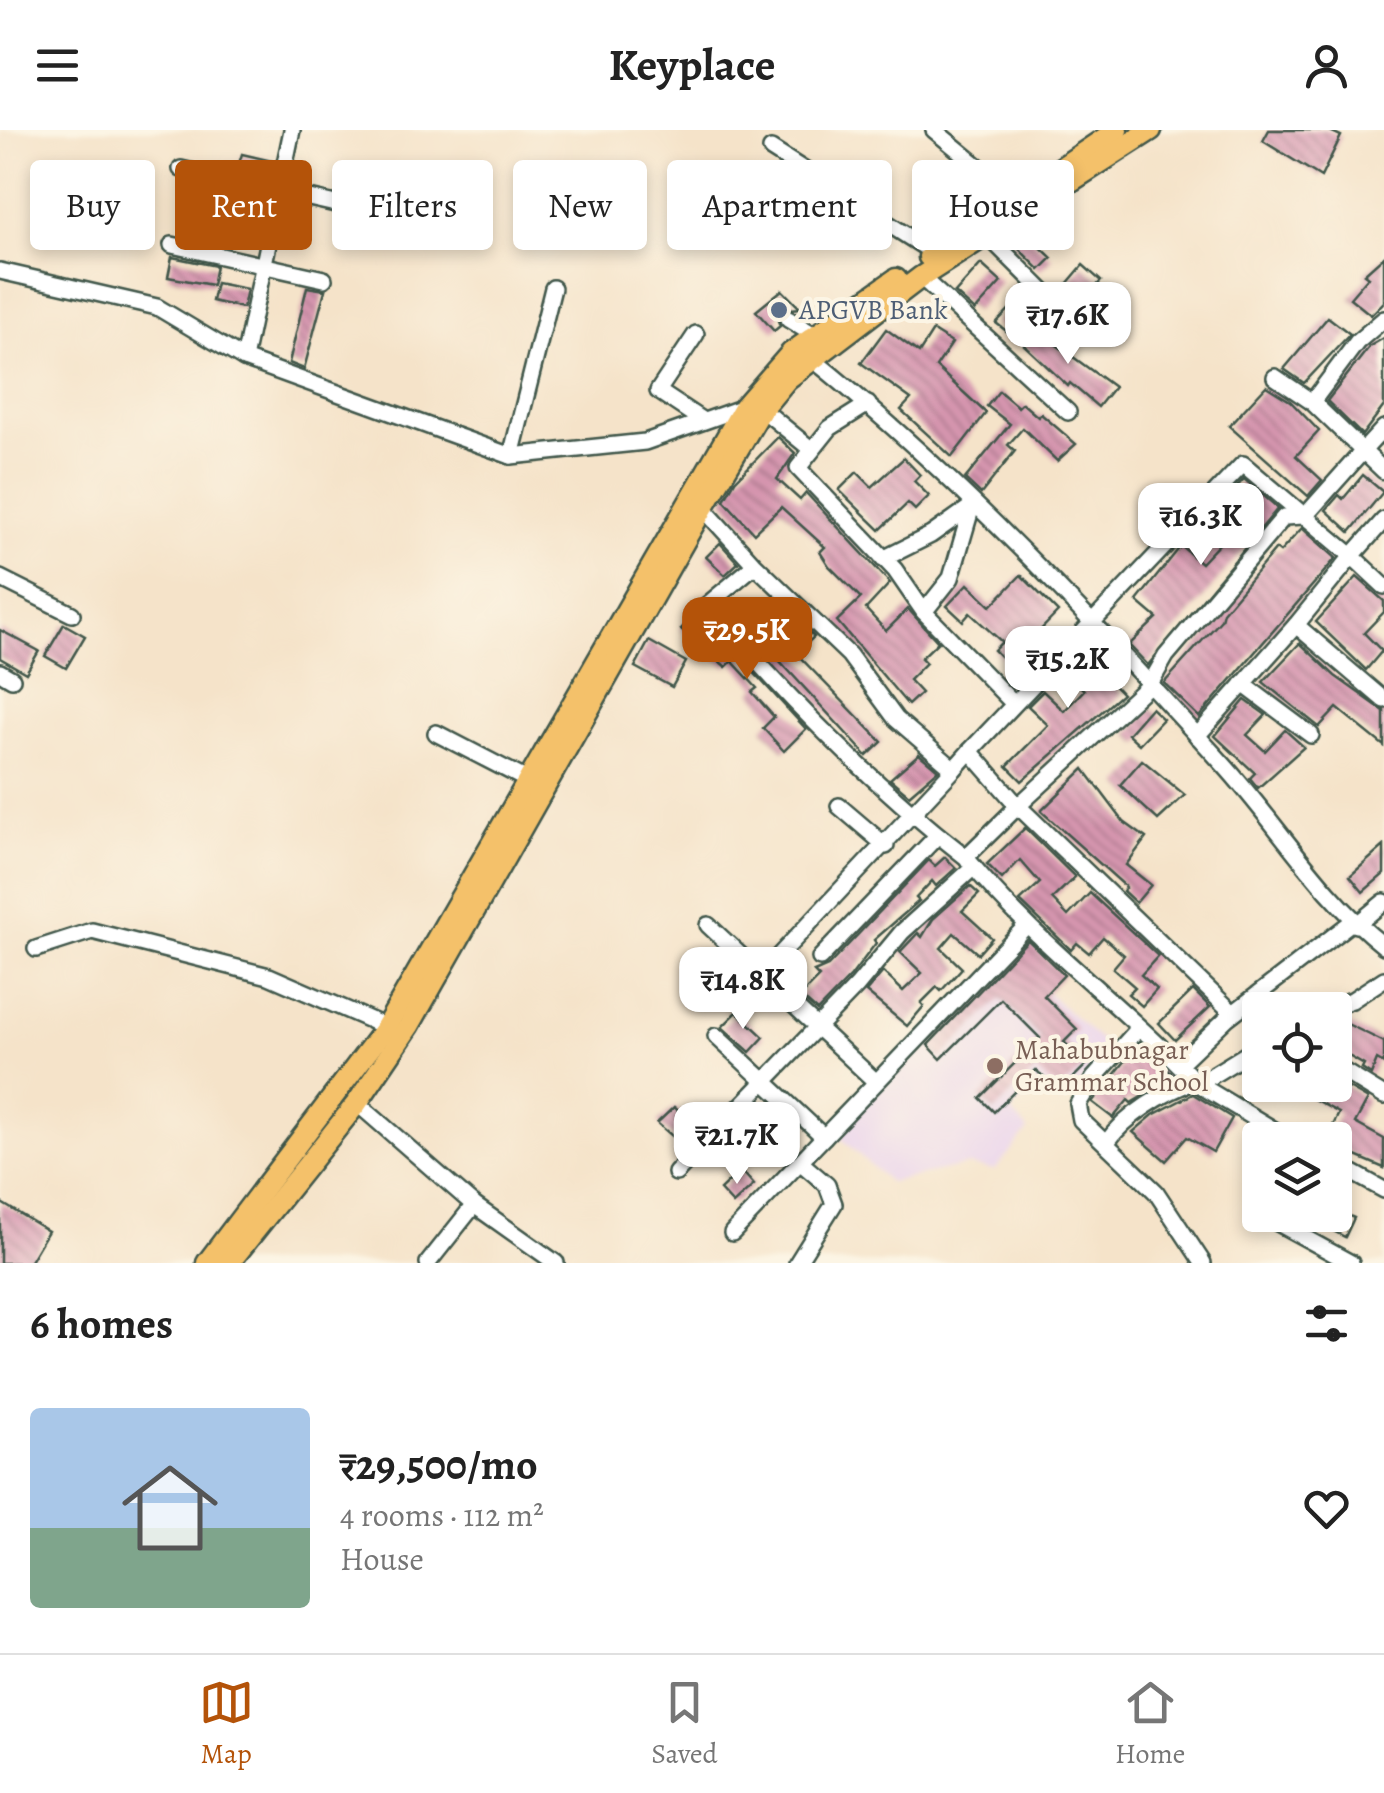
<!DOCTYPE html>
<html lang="en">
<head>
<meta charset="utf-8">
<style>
	body { margin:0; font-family:Alegreya,serif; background:#f6f6f6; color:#222; height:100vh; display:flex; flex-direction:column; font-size:38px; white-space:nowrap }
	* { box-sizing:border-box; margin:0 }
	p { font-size:32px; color:#767676 }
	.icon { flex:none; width:55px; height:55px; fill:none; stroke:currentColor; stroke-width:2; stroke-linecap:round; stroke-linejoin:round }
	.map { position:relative; height:1133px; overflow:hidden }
	.sheet { display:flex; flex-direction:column; background:#fff; flex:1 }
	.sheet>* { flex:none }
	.banner { position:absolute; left:30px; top:30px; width:1325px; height:90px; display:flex; gap:20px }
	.controls { position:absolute; left:1242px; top:862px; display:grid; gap:20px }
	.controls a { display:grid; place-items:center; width:110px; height:110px; border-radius:10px; background:#fff; box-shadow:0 5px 15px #0003; font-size:50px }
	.price { position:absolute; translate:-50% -85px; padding:0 22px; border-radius:20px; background:#fff; color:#222; font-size:32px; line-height:65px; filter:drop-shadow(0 2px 5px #0008) }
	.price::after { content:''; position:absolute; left:50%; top:60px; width:30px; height:22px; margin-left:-15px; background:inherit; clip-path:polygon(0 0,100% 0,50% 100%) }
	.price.current { background:#b45309; color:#fff }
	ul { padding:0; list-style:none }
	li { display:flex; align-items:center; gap:30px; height:250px; padding:0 30px }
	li+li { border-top:2px solid #e0e0e0 }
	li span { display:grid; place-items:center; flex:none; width:280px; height:200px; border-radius:10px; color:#555 }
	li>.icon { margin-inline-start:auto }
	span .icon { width:120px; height:120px; fill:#fffc; stroke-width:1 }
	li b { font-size:42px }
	h2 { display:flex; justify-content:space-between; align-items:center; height:120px; padding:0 30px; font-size:42px }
	.chip { padding:0 35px; border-radius:10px; background:#fff; box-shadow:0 5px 15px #0003; font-size:35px; line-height:90px }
	.chip.current { background:#b45309; color:#fff }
	header { display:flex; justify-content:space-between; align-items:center; height:130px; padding:0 30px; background:#fff; font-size:45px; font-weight:600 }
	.dock { display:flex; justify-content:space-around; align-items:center; height:140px; border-top:2px solid #e0e0e0; background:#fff; font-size:28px; color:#767676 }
	.dock a { display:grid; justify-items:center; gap:5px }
	.dock .current { color:#b45309 }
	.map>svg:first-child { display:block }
	.built { fill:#e9d2ed }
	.building { fill:url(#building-back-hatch) }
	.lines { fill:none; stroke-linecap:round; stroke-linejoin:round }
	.minor-casing { stroke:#3f564a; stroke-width:20 }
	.major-casing { stroke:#3f564a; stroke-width:25 }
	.minor { stroke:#fff; stroke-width:15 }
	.major { stroke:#f4c16a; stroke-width:20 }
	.service-dot { fill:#5c6f8a; stroke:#fcf5e5; stroke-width:4 }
	.education-dot { fill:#8d6e63; stroke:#fcf5e5; stroke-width:4 }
	.labels { text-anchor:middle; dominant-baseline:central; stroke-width:8; stroke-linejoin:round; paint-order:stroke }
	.service-label { font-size:28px; fill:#4e5e75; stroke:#fcf5e5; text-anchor:start }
	.education-label { font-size:28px; fill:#785e54; stroke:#fcf5e5; text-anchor:start }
</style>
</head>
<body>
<header><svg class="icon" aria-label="menu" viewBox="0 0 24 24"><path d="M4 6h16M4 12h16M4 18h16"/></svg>Keyplace<svg class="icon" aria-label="person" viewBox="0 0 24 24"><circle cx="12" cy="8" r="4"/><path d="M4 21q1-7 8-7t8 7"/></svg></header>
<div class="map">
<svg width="1384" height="1133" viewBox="0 0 1384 1133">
	<defs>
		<pattern id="building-back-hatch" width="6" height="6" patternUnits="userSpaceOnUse" patternTransform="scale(2.5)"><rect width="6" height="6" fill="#d695af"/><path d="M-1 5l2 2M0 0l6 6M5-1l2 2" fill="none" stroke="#ad7b8f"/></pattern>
	</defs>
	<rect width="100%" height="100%" fill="#fcf5e5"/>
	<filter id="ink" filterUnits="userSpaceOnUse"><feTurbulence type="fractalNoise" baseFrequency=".01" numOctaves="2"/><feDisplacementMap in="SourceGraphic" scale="20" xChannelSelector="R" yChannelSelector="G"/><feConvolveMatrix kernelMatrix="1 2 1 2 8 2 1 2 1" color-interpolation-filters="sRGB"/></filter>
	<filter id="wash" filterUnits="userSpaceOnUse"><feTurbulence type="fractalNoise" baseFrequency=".0048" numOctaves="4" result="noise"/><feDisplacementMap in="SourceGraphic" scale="40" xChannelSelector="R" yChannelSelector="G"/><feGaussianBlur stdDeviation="2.25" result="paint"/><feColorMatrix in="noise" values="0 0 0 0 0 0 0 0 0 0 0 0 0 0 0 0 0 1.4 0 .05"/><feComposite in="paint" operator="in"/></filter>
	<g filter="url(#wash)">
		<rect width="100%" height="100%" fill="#f5e3c9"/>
		<polygon class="built" points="1006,825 1112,921 1060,973 1041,952 1011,981 1028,1000 995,1040 968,1035 889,1052 831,999"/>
		<g id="blocks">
			<g class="building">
				<polygon points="1269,0 1328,0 1341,6 1321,47 1263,11"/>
				<polygon points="242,24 272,31 268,47 237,40"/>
				<polygon points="1023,100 1052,128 1040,140 1012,112"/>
				<polygon points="1384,126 1384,172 1371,185 1350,168 1368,147 1364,144"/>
				<polygon points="172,127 216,136 212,155 168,147"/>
				<polygon points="981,134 1001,152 975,181 955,163"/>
				<polygon points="1083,135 1101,151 1084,170 1066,155"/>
				<polygon points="216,153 247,159 243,178 212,171"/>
				<polygon points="307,157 325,160 304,239 289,233"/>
				<polygon points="782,160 800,178 782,180 777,188 780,196 774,201 756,181"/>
				<polygon points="1027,161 1041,175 1036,181 1030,176 1009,203 996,193"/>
				<polygon points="1328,187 1350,204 1304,253 1284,239"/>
				<polygon points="1042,194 1054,205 1050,210 1114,257 1098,277 1070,253 1068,256 1024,215"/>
				<polygon points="886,199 919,223 933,201 952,213 936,237 986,283 952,327 901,280 911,269 861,233"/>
				<polygon points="1384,208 1384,276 1362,305 1327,271 1370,216"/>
				<polygon points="1266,256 1290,271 1319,301 1296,326 1322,350 1308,366 1229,296"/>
				<polygon points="999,261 1018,277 1022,273 1038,287 1041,284 1076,314 1057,331 1023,298 1008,315 1015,321 981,364 965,349 1010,294 987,276"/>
				<polygon points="778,307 795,323 777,349 800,370 806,363 890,453 866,479 886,501 908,479 938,512 921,528 926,533 909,550 921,563 908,575 837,491 861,468 829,436 820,422 825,417 781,377 754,403 724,370 735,351"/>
				<polygon points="904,328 920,345 914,351 929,366 915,380 908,373 880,400 839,360 857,342 872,357"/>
				<polygon points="1363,345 1383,362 1350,402 1326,380 1339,365 1343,369"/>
				<polygon points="1244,349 1278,378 1148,535 1129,515 1157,488 1137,471 1181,416 1201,433 1220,413 1201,396"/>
				<polygon points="1302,398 1336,428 1199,587 1164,553 1221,490 1223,482 1276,419 1280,422"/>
				<polygon points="720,413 738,433 725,445 706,427"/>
				<polygon points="1021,445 1058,482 1024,517 1028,522 1012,538 994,520 1002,512 970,483 963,491 947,476 968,454 991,476"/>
				<polygon points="1357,447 1384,471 1384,482 1364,503 1382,521 1366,540 1316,492"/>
				<polygon points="774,469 814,507 796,523 882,612 867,626 744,492"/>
				<polygon points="697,481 806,599 784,621 763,598 774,587 752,562 757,558 732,531 726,537 681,499"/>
				<polygon points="64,494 85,506 66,538 45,526"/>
				<polygon points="0,500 39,521 26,543 0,528"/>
				<polygon points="649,511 686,532 672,557 635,537"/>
				<polygon points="1300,513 1335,546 1384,581 1384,616 1337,578 1319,597 1263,552"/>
				<polygon points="1096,515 1113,533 1102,543 1122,564 1022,651 1007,636 1048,595 1028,576 1043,561 1064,581 1084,560 1063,539"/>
				<polygon points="1245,570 1266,585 1247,605 1265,621 1285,600 1304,617 1258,658 1250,648 1255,643 1215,606"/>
				<polygon points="1151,578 1163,589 1139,614 1128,604"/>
				<polygon points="919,624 938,640 909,665 890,649"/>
				<polygon points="1142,630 1185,665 1158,690 1120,655"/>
				<polygon points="1084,639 1124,692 1146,708 1126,735 1151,755 1136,773 1123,761 1126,757 1041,681"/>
				<polygon points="1025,698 1075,747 1052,769 1068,786 1090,763 1158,826 1141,845 1157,859 1142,876 1128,864 1135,857 1113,838 1124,825 1103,807 1089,823 1077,813 1071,820 1020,771 1040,753 1020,730 1002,749 987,734"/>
				<polygon points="1384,716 1384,744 1363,762 1350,746"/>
				<polygon points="945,727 956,738 936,756 932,751 916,768 919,771 874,810 876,813 851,846 817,881 800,866 819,847 814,842 828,836 929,730 935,736"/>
				<polygon points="970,756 979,764 962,781 992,808 978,824 954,803 941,818 962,838 941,861 937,857 921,873 924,876 907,896 866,862 883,842 903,861 922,843 900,822 918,803 922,807 933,789"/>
				<polygon points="1028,810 1064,845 1044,866 1077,899 1064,912 1087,934 1059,962 1036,940 994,982 980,968 1040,908 1001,869 941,929 928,915"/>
				<polygon points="1193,860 1210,877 1175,910 1159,893"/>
				<polygon points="737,882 764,907 750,922 722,897"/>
				<polygon points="1335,888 1384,912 1384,934 1377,930 1371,945 1362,939 1364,935 1335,918"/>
				<polygon points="1140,913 1175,947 1131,973 1128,970 1113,988 1092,972"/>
				<polygon points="1335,950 1368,969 1355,993 1384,1009 1384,1038 1335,1017 1335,1010 1326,1010 1339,983 1288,955 1335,955"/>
				<polygon points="1193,964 1232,988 1213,1022 1187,1007 1166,1031 1133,1002 1153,985"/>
				<polygon points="674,977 702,1000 685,1017 657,993"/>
				<polygon points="741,1040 754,1055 733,1074 720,1060"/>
				<polygon points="0,1072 48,1101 29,1133 0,1133"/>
				<polygon points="1338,1081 1354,1088 1345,1107 1302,1085 1335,1085"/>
			</g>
		</g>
	</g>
	<g filter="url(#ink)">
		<use href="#blocks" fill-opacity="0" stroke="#3f564a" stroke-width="2.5"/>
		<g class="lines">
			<g class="minor-casing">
				<g id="minor">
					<polyline points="934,0 1017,68"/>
					<polyline points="771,19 934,123"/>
					<polyline points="181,39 340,75"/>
					<polyline points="989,107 1071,189"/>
					<polyline points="172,115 324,149"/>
					<polyline points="0,141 157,177 244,229 511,326 645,312 744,277 762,279 812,320"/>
					<polyline points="921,147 1068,282"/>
					<polyline points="788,189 814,205"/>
					<polyline points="696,204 658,261 703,291"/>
					<path d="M810,227C956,344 1097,495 1223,634C1277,693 1321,767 1384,816"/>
					<polyline points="244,229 292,0"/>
					<polyline points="1275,247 1312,272 1357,212 1384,189"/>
					<polyline points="868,274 830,298 798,338 895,440 924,482 951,448 972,376"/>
					<polyline points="1384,298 1363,321 1384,341"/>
					<polyline points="511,326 553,158"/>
					<path d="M703,378L755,435L707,475C786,566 870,653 966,727L1018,676L970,621L954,639L896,589L849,525L755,435"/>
					<polyline points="1384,390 1352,426 1384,456"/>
					<polyline points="883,429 931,405 972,376"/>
					<polyline points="0,448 72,484"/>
					<polyline points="924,482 1013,573"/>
					<polyline points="0,542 12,549"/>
					<polyline points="1243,554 1311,605"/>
					<polyline points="436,603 527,650"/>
					<polyline points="1197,606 1296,495"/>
					<polyline points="970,621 1243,334 1352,426 1296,495 1384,570"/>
					<polyline points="839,676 886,716"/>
					<path d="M968,730C1036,814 1124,876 1198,954L1260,916"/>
					<polyline points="708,795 876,952"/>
					<polyline points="1356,795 1384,772"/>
					<polyline points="36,819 92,801 269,846 386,897"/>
					<polyline points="820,828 938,705"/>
					<polyline points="760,846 954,639"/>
					<polyline points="1324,880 1352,870 1384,849"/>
					<polyline points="1233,883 1018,676 1150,554 1166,526 1284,387 1305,386 1363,321 1312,272"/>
					<polyline points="1139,898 1094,948 1078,974 1081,990 1156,1062 1203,1133"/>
					<polyline points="716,906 824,1007"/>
					<polyline points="1179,934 1227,888 1353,791"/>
					<polyline points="1335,936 1384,966"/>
					<polyline points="1198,954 1291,1010"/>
					<polyline points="357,973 474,1075 556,1133"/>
					<path d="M1107,1012C1126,985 1164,962 1195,951"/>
					<polyline points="1335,1033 1384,1060"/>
					<polyline points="676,1043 857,856 902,802 974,737"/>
					<polyline points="1274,1091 1351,1133"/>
					<polyline points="732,1103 1026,796"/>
					<polyline points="428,1133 474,1075"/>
					<polyline points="797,1133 834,1074 827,1055 800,1032"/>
				</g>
			</g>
			<g class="major-casing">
				<g id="major">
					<polyline points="929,127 1117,0"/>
					<polyline points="207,1133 386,897 744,277 791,223 896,149"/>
					<polyline points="229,1133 357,973 409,896 703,378 762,279 787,249 921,147 1151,0"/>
				</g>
			</g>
			<use href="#minor" class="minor"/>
			<use href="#major" class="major"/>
		</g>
	</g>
	<circle class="service-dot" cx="779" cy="180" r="10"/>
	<circle class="education-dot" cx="995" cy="936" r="10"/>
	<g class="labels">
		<g class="service-label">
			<text x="799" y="180">APGVB Bank</text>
		</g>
		<g class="education-label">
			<text x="1015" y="920">Mahabubnagar<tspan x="1015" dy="32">Grammar School</tspan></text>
		</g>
	</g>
</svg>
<div class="controls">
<a><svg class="icon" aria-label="locate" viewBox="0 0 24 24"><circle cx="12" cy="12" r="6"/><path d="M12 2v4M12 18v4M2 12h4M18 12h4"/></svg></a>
<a><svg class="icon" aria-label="layers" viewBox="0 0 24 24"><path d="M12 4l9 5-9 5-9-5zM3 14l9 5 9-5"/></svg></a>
</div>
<b class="price" style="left:1068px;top:237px">₹17.6K</b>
<b class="price" style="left:1201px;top:438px">₹16.3K</b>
<b class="price current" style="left:747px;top:552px">₹29.5K</b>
<b class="price" style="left:1068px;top:581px">₹15.2K</b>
<b class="price" style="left:743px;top:902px">₹14.8K</b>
<b class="price" style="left:737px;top:1057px">₹21.7K</b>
<div class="banner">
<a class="chip">Buy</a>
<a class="chip current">Rent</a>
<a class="chip">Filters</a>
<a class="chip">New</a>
<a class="chip">Apartment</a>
<a class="chip">House</a>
</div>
</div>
<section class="sheet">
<h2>6 homes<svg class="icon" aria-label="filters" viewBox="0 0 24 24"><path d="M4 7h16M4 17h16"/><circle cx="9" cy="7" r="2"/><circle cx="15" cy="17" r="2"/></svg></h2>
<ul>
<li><span style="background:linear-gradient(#a9c7e8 60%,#7fa58c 0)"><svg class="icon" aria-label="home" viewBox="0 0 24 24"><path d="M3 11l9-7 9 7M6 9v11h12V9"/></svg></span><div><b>₹29,500/mo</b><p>4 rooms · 112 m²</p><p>House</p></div><svg class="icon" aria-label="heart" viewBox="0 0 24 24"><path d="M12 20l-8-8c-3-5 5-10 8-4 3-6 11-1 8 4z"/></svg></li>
</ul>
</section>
<nav class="dock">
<a class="current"><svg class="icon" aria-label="map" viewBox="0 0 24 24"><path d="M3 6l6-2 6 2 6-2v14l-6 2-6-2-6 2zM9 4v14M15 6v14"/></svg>Map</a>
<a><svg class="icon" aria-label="saved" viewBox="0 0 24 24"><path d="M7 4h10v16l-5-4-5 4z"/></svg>Saved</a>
<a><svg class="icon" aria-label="home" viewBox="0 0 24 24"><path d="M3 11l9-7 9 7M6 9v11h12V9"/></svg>Home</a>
</nav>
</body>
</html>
